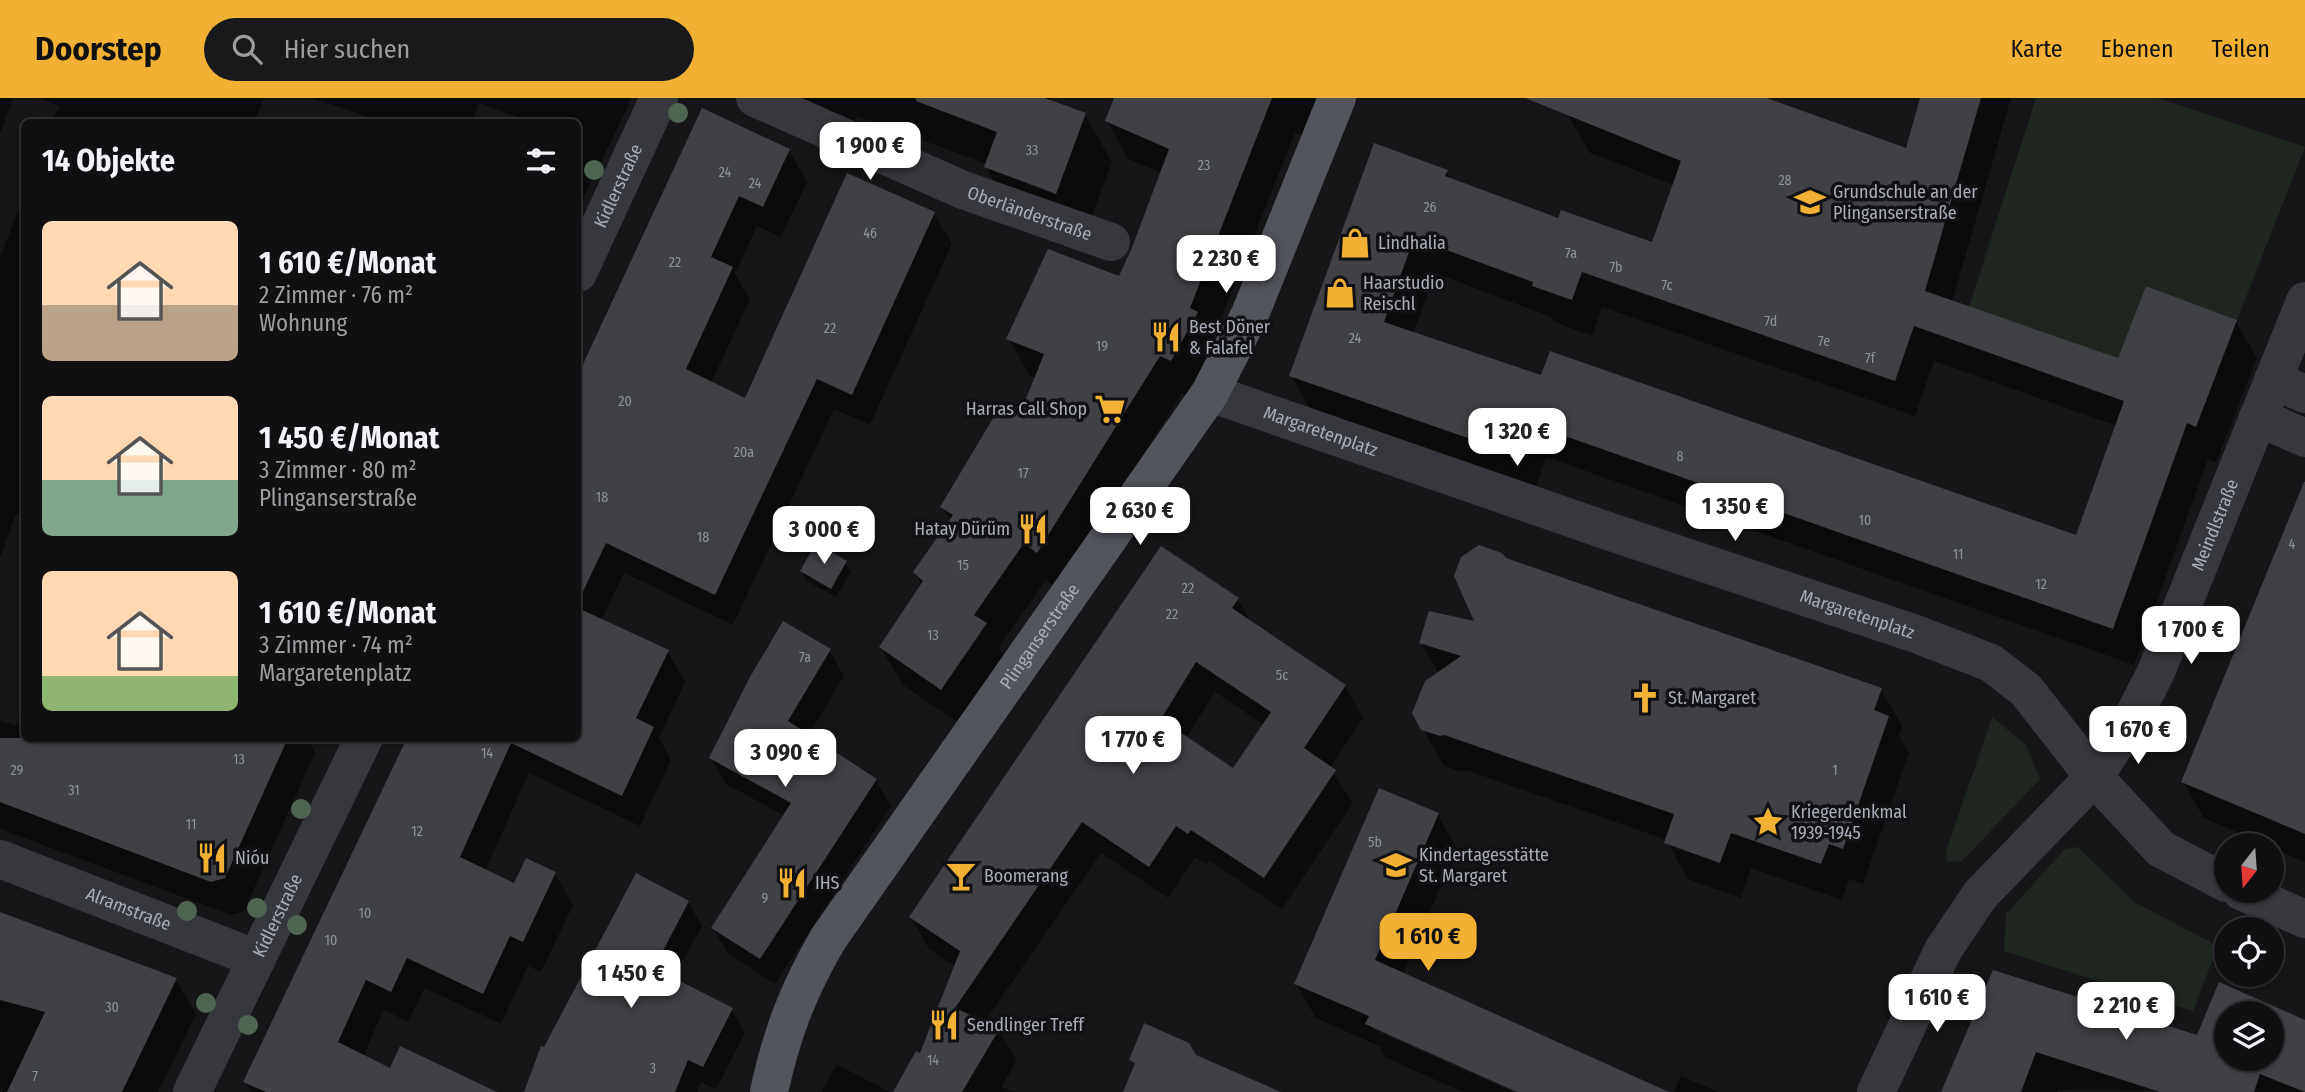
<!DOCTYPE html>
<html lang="de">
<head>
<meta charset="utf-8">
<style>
	body { margin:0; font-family:"Fira Sans Condensed",sans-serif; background:#19191b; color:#f1f3f6; height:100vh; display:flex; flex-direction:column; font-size:26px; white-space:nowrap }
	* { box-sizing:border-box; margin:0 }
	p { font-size:23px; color:#9c9d9f }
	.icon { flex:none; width:38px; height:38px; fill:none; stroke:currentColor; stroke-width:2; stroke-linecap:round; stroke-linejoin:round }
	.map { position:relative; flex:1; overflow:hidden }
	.drawer { position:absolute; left:21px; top:21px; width:560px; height:623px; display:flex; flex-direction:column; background:#101012; border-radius:10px; box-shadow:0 2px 5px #0004,0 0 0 2px #303032 }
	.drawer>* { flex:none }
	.needle { width:46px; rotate:197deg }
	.buttons { position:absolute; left:2214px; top:735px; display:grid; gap:14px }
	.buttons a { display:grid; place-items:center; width:70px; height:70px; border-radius:50%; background:#101012; box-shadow:0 2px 5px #0004,0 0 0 2px #303032; font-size:35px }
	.price { position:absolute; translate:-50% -60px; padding:0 16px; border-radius:14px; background:#fff; color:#222; font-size:23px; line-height:46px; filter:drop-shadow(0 2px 4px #0008) }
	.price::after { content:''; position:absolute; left:50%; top:42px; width:21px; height:16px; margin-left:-10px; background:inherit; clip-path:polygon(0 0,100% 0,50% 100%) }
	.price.selected { background:#f2b134; color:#111 }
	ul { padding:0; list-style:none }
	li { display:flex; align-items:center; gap:21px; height:175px; padding:0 21px }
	li span { display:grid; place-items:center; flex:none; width:196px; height:140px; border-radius:10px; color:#555 }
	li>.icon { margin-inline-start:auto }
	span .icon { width:84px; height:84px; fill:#fffc; stroke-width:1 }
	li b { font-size:30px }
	h2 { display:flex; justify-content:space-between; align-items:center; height:84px; padding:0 21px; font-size:30px }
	header { display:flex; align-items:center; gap:42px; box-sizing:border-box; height:98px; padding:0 35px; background:#f2b134; color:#111 }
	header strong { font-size:33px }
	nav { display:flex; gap:38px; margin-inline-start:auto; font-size:24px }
	.search { width:490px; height:63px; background:#19191b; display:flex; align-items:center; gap:18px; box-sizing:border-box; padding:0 24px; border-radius:38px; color:#9c9d9f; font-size:26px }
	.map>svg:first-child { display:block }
	.green { fill:#1e261f }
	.shadow { fill:#0007; fill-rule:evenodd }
	.building { fill:#404145; fill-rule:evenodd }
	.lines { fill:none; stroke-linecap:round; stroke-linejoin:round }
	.minor { stroke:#37383d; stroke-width:38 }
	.major { stroke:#53555c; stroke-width:38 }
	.tree { fill:#506452 }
	.labels { text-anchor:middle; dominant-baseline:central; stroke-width:7; stroke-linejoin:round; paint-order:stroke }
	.number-label { font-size:14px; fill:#8e929b }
	.street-label { font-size:18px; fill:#a8adb8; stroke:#111113 }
	.poi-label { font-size:18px; fill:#a8adb8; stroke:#111113; text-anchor:start }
</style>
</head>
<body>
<header>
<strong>Doorstep</strong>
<div class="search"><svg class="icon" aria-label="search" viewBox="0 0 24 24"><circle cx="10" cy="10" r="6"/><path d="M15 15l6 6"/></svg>Hier suchen</div>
<nav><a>Karte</a><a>Ebenen</a><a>Teilen</a></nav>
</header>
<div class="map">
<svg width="2305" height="994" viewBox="0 0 2305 994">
	<rect width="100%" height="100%" fill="#161618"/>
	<g class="green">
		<polygon points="2036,0 2158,0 2305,49 2237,222 2146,188 2105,295 2077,246 1969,209"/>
		<polygon points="1992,619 2026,647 2040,681 1962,763 1947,764 1946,754"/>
		<polygon points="2078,749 2134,804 2218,848 2193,913 2004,853 2006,816 2065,751"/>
	</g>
	<g class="shadow">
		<polygon points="0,0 13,0 0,36"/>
		<polygon points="37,0 264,0 255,24 52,24 59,8"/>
		<polygon points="312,0 630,0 631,2 578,111 578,24 515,24 517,19 479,5 472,24 374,24 375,21"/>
		<polygon points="745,0 1050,0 1053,5 1085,17 1112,64 1083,142 1013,116 986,69 987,66 857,18 846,47"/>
		<polygon points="1116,0 1318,0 1304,38 1295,35 1212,243 1218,253 1193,300 1182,295 1059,491 1046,482 999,549 1007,564 963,628 903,587 881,550 922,488 915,474 951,423 942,409 1020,320 1036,281 1030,278 1008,240 1120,180 1161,75 1128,61 1107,23"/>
		<path d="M1577,0H1762L1907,53L1922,0H2011L1952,205L2119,262L2236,224L2257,260L2216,365L2208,361L2134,567L1546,359L1535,392L1312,314L1291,277L1447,73L1452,83L1559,122L1653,146L1674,87L1590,55L1569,19ZM1435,175L1551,219L1555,224L1592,238L1602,209L1915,318L1934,263L2117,328L2077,440L1542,279L1413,236Z"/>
		<polygon points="703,12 789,52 807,84 781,139 757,128 735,176 750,202 711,285 746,303 934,115 952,146 870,327 834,311 733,527 624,475 601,523 667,553 685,584 659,640 671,662 640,728 529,675 485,773 515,787 555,776 573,807 541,874 528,868 501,926 425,890 408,924 384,912 363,958 391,972 469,994 251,994 245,984 409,640 578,640 578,279"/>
		<polygon points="24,97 24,419 16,416 0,460 0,160"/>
		<polygon points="2305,386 2305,764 2204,720 2183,684"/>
		<polygon points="1505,462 1881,592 1902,628 1899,638 1909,655 1863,786 1849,781 1842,802 1751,770 1741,800 1687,781 1667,742 1466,672 1462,674 1444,668 1423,631 1439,576 1421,545 1477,525"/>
		<polygon points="845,464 851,474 836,499 807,483 802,473"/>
		<path d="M1238,501L1251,525L1345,588L1363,620L1330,670L1353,705L1282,811L1210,763L1207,767L1195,759L1168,800L1101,755L984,925L998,931L1017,963L1001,989L1015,994H895L921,958L956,869L929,851L911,819ZM1215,594L1264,627L1233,672L1186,640Z"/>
		<polygon points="829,552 844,578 808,638 876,683 891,708 775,886 728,855 713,830 785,718 726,686 711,660"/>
		<polygon points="24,604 24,640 307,640 315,655 244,813 231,817 0,731 0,622 16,628"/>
		<polygon points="1438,717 1457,751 1403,877 1664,994 1521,994 1374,928 1374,932 1513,994 1463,994 1386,960 1379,948 1316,920 1296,886"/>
		<polygon points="688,804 702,828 673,881 732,912 745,935 716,991 701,984 697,994 526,994 545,952"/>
		<polygon points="0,816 176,882 196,916 158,994 0,994"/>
		<path d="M1994,874L2198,939L2220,886L2305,922V994L2058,992L2057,994H1941ZM2226,915H2272V961H2226Z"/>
		<polygon points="836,966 890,994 822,994"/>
		<polygon points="1681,978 1718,994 1674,994"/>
	</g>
	<g class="building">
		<polygon points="916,0 1045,0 1086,15 1056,96 984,69 997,34 916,3"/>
		<polygon points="1114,0 1272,0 1190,210 1198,214 1171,263 1160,258 1037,455 1024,445 974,517 987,525 941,592 879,549 923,483 913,474 953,417 940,409 1001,307 1019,318 1044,256 1006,241 1048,151 1119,178 1131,152 1169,51 1105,23"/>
		<path d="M1525,0H1767L1906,50L1920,0H1981L1925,193L2118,260L2146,188L2237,222L2196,329L2187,325L2113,531L1525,324L1514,356L1289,278L1374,45L1448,72L1445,78L1558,120L1561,112L1652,144L1681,63ZM1414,140L1533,184L1532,188L1572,202L1582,174L1895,283L1914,228L2124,303L2076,437L1550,253L1541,277L1384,224Z"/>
		<polygon points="702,10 790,51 763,109 739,98 711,159 733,169 686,271 745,300 847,75 935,114 852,297 817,281 715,497 606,445 578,504 578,277"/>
		<polygon points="2304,384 2305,384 2305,736 2181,684"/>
		<polygon points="816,445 847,463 831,491 800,473"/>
		<polygon points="1479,447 1502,455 1506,460 1882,590 1874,612 1889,618 1843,751 1829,746 1821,766 1731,735 1720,765 1664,745 1674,716 1444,637 1440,638 1421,632 1412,615 1425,583 1461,558 1419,545 1429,513 1474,523 1454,478 1461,459"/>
		<path d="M1161,448L1239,500L1232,510L1346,587L1304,650L1336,672L1264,780L1191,732L1188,736L1176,728L1149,769L1082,724L955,910L1000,930L962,994H893L916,953L920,955L960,853L909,819ZM1196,564L1271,614L1233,670L1161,621Z"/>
		<polygon points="578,510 669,552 636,620 654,629 622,698 511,645 460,759 514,785 526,760 556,774 523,844 510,838 483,896 407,860 391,894 366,882 338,944 390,970 400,948 497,994 266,994 243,984 407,640 578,640"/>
		<polygon points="783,523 831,551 788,623 877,681 760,861 711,830 791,705 709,660 750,579"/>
		<polygon points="0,640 288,640 225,780 211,784 0,704"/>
		<polygon points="1379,690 1439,715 1375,862 1669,994 1517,994 1365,926 1369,918 1294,886"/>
		<polygon points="636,775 689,803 654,870 733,910 703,969 688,962 675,994 524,994 541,948 544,949"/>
		<polygon points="0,814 177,880 122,994 7,994 45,914 0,902"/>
		<path d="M1993,872L2197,937L2219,884L2305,922V994L2260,976L2254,994H2160L2036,954L2021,994H1941ZM2226,915H2272V961H2226Z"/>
		<polygon points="1144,925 1189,945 1196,957 1281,994 1123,994 1135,965 1129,962"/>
	</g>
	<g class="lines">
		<g class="minor">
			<path id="s1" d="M755,0L963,92L1111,144"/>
			<path id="s2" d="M578,175L659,0"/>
			<polyline points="2273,282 2305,296"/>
			<path id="s3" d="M1210,295L1608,433L1916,536L1991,565L2026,592L2094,679L2161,751L2226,785"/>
			<polyline points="2258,319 2305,340"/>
			<path id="s4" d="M0,761L257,861"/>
			<polyline points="2241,793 2305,821"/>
			<path id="s5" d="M192,994L364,640"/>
			<path id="s6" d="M1876,994L1943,852L1980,797L2094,679L2132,621L2156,574L2305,203"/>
		</g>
		<path class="major" id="s7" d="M769,994C782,934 798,893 828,841L1210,295L1250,216L1337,0"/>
	</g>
	<g class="tree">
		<circle cx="678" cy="15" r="10"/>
		<circle cx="594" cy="72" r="10"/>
		<circle cx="301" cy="711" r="10"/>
		<circle cx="257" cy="810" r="10"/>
		<circle cx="187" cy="813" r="10"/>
		<circle cx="297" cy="827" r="10"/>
		<circle cx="206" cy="905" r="10"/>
		<circle cx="248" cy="927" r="10"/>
	</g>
	<defs>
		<g id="school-bare" transform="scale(2.415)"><path d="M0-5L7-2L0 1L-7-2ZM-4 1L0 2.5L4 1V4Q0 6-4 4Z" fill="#f2b134" stroke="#111113" stroke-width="2.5" paint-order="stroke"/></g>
		<g id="shop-bare" transform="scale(2.415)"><path d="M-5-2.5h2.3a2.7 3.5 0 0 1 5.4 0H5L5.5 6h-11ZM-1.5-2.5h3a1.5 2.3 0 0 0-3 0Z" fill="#f2b134" stroke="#111113" stroke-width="2.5" paint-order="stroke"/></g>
		<g id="restaurant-bare" transform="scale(2.415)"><path d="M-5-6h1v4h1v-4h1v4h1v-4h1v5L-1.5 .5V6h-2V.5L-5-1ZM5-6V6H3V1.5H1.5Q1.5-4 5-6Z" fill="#f2b134" stroke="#111113" stroke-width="2.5" paint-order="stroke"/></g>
		<g id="supermarket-bare" transform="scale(2.415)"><path d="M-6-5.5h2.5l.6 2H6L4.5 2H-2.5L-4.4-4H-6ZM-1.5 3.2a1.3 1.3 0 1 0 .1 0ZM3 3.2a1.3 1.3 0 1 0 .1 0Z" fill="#f2b134" stroke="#111113" stroke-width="2.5" paint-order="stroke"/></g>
		<g id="church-bare" transform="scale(2.415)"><path d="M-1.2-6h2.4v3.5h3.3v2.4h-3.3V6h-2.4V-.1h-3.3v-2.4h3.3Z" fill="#f2b134" stroke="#111113" stroke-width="2.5" paint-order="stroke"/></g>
		<g id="sight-bare" transform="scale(2.415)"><path d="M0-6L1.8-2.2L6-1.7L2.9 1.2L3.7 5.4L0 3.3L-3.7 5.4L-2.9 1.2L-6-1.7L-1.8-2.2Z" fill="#f2b134" stroke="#111113" stroke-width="2.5" paint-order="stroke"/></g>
		<g id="bar-bare" transform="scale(2.415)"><path d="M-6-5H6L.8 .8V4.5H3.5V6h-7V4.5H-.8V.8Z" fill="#f2b134" stroke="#111113" stroke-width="2.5" paint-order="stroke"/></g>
	</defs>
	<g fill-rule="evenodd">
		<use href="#school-bare" x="1810" y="104"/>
		<use href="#shop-bare" x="1355" y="145"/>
		<use href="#shop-bare" x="1340" y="195"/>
		<use href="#restaurant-bare" x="1166" y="239"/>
		<use href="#supermarket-bare" x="1110" y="311"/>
		<use href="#restaurant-bare" x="1033" y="431"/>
		<use href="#church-bare" x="1645" y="600"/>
		<use href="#sight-bare" x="1768" y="724"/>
		<use href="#restaurant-bare" x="212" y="760"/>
		<use href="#school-bare" x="1396" y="767"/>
		<use href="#bar-bare" x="961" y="778"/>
		<use href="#restaurant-bare" x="792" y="785"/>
		<use href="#restaurant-bare" x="944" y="927"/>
	</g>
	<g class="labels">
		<g class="number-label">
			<text x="1032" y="52">33</text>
			<text x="1204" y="67">23</text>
			<text x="725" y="74">24</text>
			<text x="1785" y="82">28</text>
			<text x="755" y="85">24</text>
			<text x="1430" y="109">26</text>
			<text x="870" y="135">46</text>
			<text x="1571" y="155">7a</text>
			<text x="675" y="164">22</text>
			<text x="1616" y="169">7b</text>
			<text x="1667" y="187">7c</text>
			<text x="1771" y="223">7d</text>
			<text x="830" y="230">22</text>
			<text x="1355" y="240">24</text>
			<text x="1824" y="243">7e</text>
			<text x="1102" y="248">19</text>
			<text x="1870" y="260">7f</text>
			<text x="625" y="303">20</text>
			<text x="744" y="354">20a</text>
			<text x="1680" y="358">8</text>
			<text x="1023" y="375">17</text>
			<text x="602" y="399">18</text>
			<text x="1865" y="422">10</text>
			<text x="703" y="439">18</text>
			<text x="2292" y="446">4</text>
			<text x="1958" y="456">11</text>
			<text x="963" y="467">15</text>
			<text x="2041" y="486">12</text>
			<text x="1188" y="490">22</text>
			<text x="1172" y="516">22</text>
			<text x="933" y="537">13</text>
			<text x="805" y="559">7a</text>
			<text x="1282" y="577">5c</text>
			<text x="487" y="655">14</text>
			<text x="239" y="661">13</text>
			<text x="17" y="672">29</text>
			<text x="1835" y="672">1</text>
			<text x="74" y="692">31</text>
			<text x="191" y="726">11</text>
			<text x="417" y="733">12</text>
			<text x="1375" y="744">5b</text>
			<text x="765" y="800">9</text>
			<text x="365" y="815">10</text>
			<text x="331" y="842">10</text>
			<text x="112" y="909">30</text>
			<text x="933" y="962">14</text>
			<text x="653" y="970">3</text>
			<text x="35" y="978">7</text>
		</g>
		<g class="street-label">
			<text stroke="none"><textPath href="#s2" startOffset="96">Kidlerstraße</textPath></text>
			<text stroke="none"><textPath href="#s1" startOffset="298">Oberländerstraße</textPath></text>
			<text stroke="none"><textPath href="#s3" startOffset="117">Margaretenplatz</textPath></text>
			<text stroke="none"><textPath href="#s6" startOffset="668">Meindlstraße</textPath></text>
			<text stroke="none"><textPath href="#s3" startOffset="684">Margaretenplatz</textPath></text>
			<text stroke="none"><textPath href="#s7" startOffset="534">Plinganserstraße</textPath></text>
			<text stroke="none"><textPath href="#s4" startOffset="138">Alramstraße</textPath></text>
			<text stroke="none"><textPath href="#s5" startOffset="196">Kidlerstraße</textPath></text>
		</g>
		<g class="poi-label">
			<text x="1833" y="94">Grundschule an der<tspan x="1833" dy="21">Plinganserstraße</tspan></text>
			<text x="1378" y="145">Lindhalia</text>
			<text x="1363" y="185">Haarstudio<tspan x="1363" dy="21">Reischl</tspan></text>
			<text x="1189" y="229">Best Döner<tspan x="1189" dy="21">&amp; Falafel</tspan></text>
			<text x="1087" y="311" text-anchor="end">Harras Call Shop</text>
			<text x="1010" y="431" text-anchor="end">Hatay Dürüm</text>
			<text x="1668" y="600">St. Margaret</text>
			<text x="1791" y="714">Kriegerdenkmal<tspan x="1791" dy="21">1939-1945</tspan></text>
			<text x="1419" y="757">Kindertagesstätte<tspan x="1419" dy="21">St. Margaret</tspan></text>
			<text x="235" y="760">Nióu</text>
			<text x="984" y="778">Boomerang</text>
			<text x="815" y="785">IHS</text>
			<text x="967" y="927">Sendlinger Treff</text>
		</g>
	</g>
</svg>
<div class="buttons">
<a><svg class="needle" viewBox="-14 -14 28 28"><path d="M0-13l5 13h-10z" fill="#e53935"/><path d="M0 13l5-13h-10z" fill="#9c9d9f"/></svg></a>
<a><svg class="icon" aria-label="locate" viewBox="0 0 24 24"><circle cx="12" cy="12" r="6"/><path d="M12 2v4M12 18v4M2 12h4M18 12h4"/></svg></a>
<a><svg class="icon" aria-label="layers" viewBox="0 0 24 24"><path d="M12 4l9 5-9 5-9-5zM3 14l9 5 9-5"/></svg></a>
</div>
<b class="price" style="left:870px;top:84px">1 900 €</b>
<b class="price" style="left:1226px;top:197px">2 230 €</b>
<b class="price" style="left:1517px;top:370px">1 320 €</b>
<b class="price" style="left:1735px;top:445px">1 350 €</b>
<b class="price" style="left:1140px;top:449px">2 630 €</b>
<b class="price" style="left:824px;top:468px">3 000 €</b>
<b class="price" style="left:2191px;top:568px">1 700 €</b>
<b class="price" style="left:2138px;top:668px">1 670 €</b>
<b class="price" style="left:1133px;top:678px">1 770 €</b>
<b class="price" style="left:785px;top:691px">3 090 €</b>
<b class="price selected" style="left:1428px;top:875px">1 610 €</b>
<b class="price" style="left:631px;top:912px">1 450 €</b>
<b class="price" style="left:1937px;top:936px">1 610 €</b>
<b class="price" style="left:2126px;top:944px">2 210 €</b>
<section class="drawer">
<h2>14 Objekte<svg class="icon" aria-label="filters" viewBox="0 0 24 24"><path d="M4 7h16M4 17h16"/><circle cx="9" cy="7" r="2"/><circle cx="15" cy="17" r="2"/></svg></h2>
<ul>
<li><span style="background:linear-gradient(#ffd9b3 60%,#b9a48a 0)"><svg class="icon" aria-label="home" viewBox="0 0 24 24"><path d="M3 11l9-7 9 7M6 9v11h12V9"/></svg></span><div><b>1 610 €/Monat</b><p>2 Zimmer · 76 m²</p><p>Wohnung</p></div></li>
<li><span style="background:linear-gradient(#ffd9b3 60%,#7fa58c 0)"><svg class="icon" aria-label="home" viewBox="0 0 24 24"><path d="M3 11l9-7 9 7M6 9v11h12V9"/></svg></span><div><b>1 450 €/Monat</b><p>3 Zimmer · 80 m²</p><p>Plinganserstraße</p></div></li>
<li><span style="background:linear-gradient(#ffd9b3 75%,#8fb573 0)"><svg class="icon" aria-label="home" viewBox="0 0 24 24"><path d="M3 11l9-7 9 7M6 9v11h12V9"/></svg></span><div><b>1 610 €/Monat</b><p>3 Zimmer · 74 m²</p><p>Margaretenplatz</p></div></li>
</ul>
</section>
</div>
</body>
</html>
